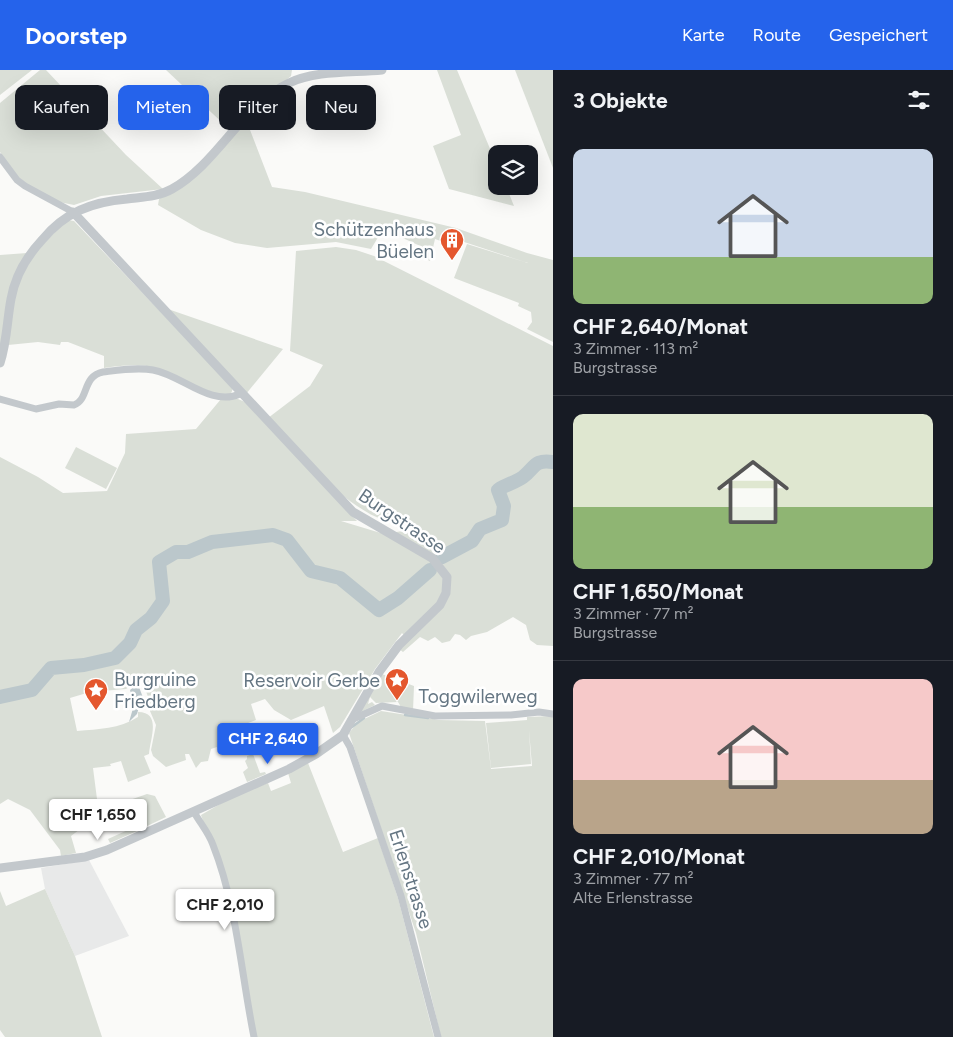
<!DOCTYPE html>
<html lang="de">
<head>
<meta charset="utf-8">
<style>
	body { margin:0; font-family:Figtree,sans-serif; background:#20242c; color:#f1f3f6; height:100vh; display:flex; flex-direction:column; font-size:19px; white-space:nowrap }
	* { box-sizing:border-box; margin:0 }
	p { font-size:16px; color:#9ea1a6 }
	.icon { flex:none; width:28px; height:28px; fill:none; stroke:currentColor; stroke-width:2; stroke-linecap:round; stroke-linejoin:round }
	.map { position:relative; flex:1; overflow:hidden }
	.drawer { display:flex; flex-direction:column; background:#171b24; width:400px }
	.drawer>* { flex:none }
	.hud { position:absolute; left:15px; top:15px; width:462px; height:45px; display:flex; gap:10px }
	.fabs { position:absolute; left:488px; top:75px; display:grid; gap:10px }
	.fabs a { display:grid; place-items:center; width:50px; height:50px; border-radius:10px; background:#171b24; box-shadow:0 5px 20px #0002; font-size:25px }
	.price { position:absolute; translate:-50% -42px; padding:0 11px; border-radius:5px; background:#fff; color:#222; font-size:16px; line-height:32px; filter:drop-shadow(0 1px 2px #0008) }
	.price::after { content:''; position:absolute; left:50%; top:30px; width:15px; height:11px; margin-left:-8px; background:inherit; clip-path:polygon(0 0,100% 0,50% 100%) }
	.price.active { background:#2563eb; color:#fff }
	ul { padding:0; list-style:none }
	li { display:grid; align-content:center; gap:10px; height:265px; padding:0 20px }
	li+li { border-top:1px solid #363941 }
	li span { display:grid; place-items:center; height:155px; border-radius:10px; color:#555 }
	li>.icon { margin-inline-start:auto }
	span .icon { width:90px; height:90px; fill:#fffc; stroke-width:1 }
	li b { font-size:21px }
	h2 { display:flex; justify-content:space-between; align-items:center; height:60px; padding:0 20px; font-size:21px }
	.tag { padding:0 18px; border-radius:10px; background:#171b24; box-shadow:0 5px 20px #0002; font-size:18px; line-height:45px }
	.tag.active { background:#2563eb; color:#fff }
	header { display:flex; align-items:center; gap:30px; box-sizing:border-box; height:70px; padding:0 25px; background:#2563eb; color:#fff }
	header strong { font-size:24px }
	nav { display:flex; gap:28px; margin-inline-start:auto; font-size:18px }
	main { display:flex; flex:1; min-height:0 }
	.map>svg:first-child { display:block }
	.built { fill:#e8e9e9 }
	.green { fill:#dadfd7 }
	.water { fill:#bbc7cb }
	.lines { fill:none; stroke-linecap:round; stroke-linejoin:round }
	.stream { stroke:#bbc7cb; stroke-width:2.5 }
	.river { stroke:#bbc7cb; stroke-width:14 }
	.minor { stroke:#c3c8cc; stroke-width:7 }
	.tertiary { stroke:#c3c8cc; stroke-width:9 }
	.labels { text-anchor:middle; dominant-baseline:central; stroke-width:5; stroke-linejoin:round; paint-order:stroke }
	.poi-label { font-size:19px; fill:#657683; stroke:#fff; text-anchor:end }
	.street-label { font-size:19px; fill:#657683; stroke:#fff }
</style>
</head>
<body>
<header>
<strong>Doorstep</strong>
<nav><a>Karte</a><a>Route</a><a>Gespeichert</a></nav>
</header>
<main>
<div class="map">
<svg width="553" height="967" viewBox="0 0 553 967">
	<rect width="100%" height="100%" fill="#fafaf8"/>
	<polygon class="built" points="89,790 129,866 75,886 45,819 41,798"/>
	<g class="green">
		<polygon points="0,0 32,0 0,25"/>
		<polygon points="40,0 46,0 126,85 163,119 101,126 74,135 59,132 35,120 18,107 0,82 0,33"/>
		<polygon points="166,0 292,0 291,6 229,59"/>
		<polygon points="437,0 457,0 496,93 496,116 506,116 514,136 449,119 433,76 461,65"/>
		<polygon points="515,0 553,0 553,98"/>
		<polygon points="247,52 272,117 305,122 456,158 527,183 553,190 553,272 527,259 532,252 531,242 518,236 519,233 454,208 467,174 528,193 455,169 453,165 449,174 435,169 430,191 426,189 429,180 383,159 371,179 336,172 267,178 235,173 201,160 158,135 159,129"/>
		<path d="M68,150L74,151L233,318L231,324C211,331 175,304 155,298C141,293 118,296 104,298V286L68,272H61L60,275L38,272L8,275C10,260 10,244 13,229C19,196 45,171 68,150Z"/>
		<path d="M336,177L356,180L374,186L553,276V576L537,575L530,570L526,555L513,547L487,562L471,566L466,570L460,565L455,564L450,571L442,573L435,567L428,571L420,567L403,582L399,579L407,569L402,563L375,599L340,657L333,663L324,636L291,650L274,640L265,629L251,634L256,650L235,658L241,677L220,683L217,677L211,679L208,691L201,692L196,698L189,684H185L186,690L166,697L153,686L151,680L156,655L150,641L151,634L141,609L126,619L90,622L70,628L77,661C99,659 119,659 138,647V642C162,642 150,669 149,684L144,686L151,703L128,712L121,691L110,694L111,696L93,698L97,729L93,730L95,731L96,747L71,766L76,783L61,786L60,780L30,740L8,729L0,734V387L38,407L63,423L107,421L125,383L126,364L196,359L221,329H238L245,332L357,451H341L384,464L415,459C399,454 380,451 365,441C329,420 297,378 268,348L310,316L323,295L290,281L296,181Z"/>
		<polygon points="27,183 0,279 0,185"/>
		<polygon points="165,238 283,279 246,324"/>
		<polygon points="76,377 117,398 106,419 65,398"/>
		<polygon points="382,604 414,616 413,641 401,637 398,632 376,633 370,627 368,634 372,632 375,635 361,642 358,641"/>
		<polygon points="381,641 439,650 485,651 491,699 532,696 529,660 531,694 491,698 486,653 527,650 527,647 553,646 553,967 441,967 416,863 349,663 358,652"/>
		<polygon points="253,684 260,703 265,702 266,704 247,712 243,702 248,698 245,691 247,689 247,686"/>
		<polygon points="308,693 343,782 378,768 398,828 434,967 256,967 235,841 201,745 234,726 268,713 271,721 291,713 288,703"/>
		<polygon points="147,724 155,726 166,747 145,757 143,754 136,756 137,761 110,773 108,769 130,759 122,736 124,732"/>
		<polygon points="45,819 75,886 102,967 5,967 0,960 0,821 6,836"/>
	</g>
	<polygon class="water" points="136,615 139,617 145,633 139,637 137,644 129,652 134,635 130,620"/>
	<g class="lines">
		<g class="stream">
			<polyline points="405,645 428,648"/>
			<polyline points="352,657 364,648"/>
		</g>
		<g class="river">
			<path d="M442,487L472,471L480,459L502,450L504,436L498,420C506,414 515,413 523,407C535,398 534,389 553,392"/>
			<polyline points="0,627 32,620 51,598 84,595 115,588 130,573 136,560 151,548 163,531 159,492 176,482 188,482 212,472 273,465 287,470 311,501 340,508 379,540 398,528 430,500"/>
		</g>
		<g class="minor">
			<polyline points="0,87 17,110 25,116 73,142"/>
			<path d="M0,329L36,339L59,334L74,335C89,330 82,306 103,302C119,300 137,297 153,300C182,305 210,337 240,324"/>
			<polyline points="351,650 382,636 435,646 511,645 539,642 553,644"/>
			<polyline points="343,665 350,677 401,826 438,967"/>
			<path d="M194,742C200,753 209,763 213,775C237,836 241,903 254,967"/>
		</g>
		<g class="tertiary">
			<path d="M0,293C7,272 7,250 11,229C15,207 27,186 42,170C65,142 92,132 127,129C142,127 158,127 172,119C218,93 241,36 289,13C316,0 353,3 382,0"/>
			<polyline points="0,798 85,787 107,780 289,699 316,684 343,665 379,602 399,575 440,535 446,523 447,507 432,488 353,442 73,142"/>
		</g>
	</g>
	<defs>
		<g id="building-pin" transform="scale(1.25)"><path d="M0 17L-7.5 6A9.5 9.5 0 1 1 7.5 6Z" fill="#e4572e" stroke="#fff"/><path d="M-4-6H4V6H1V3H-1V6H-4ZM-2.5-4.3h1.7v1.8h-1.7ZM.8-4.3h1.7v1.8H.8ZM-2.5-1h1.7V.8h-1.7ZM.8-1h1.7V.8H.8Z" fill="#fff"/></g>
		<g id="sight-pin" transform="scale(1.25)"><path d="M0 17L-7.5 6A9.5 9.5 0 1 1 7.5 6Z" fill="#e4572e" stroke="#fff"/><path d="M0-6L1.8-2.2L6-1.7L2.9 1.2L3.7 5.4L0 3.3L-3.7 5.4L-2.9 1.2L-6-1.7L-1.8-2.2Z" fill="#fff"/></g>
	</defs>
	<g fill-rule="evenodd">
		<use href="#building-pin" x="452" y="170"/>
		<use href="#sight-pin" x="397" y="610"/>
		<use href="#sight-pin" x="96" y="620"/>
	</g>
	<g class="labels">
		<g class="poi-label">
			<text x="434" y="159">Schützenhaus<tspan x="434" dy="22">Büelen</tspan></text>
			<text x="114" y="609" text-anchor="start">Burgruine<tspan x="114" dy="22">Friedberg</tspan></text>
			<text x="380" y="610">Reservoir Gerbe</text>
		</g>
		<g class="street-label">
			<text transform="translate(402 451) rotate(34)">Burgstrasse</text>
			<text x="478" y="626">Toggwilerweg</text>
			<text transform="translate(411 809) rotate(72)">Erlenstrasse</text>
		</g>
	</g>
</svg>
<div class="fabs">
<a><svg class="icon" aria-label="layers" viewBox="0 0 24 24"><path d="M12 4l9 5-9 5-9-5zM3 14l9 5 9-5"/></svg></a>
</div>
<b class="price active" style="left:268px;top:695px">CHF 2,640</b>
<b class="price" style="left:98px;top:771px">CHF 1,650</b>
<b class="price" style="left:225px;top:861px">CHF 2,010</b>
<div class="hud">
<a class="tag">Kaufen</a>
<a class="tag active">Mieten</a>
<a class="tag">Filter</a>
<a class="tag">Neu</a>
</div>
</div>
<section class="drawer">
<h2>3 Objekte<svg class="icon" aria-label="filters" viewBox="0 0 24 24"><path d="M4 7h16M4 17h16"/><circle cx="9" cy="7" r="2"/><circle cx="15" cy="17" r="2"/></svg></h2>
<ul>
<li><span style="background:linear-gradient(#c9d6e8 70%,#8fb573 0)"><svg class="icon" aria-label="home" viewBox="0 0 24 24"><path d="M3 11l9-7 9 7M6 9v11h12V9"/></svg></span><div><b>CHF 2,640/Monat</b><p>3 Zimmer · 113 m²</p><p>Burgstrasse</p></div></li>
<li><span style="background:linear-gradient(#dfe7d0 60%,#8fb573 0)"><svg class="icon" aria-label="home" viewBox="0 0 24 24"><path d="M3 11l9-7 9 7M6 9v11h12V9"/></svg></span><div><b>CHF 1,650/Monat</b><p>3 Zimmer · 77 m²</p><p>Burgstrasse</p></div></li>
<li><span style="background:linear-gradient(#f6c9c9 65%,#b9a48a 0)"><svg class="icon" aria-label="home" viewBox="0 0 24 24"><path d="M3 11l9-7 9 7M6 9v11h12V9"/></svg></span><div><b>CHF 2,010/Monat</b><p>3 Zimmer · 77 m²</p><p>Alte Erlenstrasse</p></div></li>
</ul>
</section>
</main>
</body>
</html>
